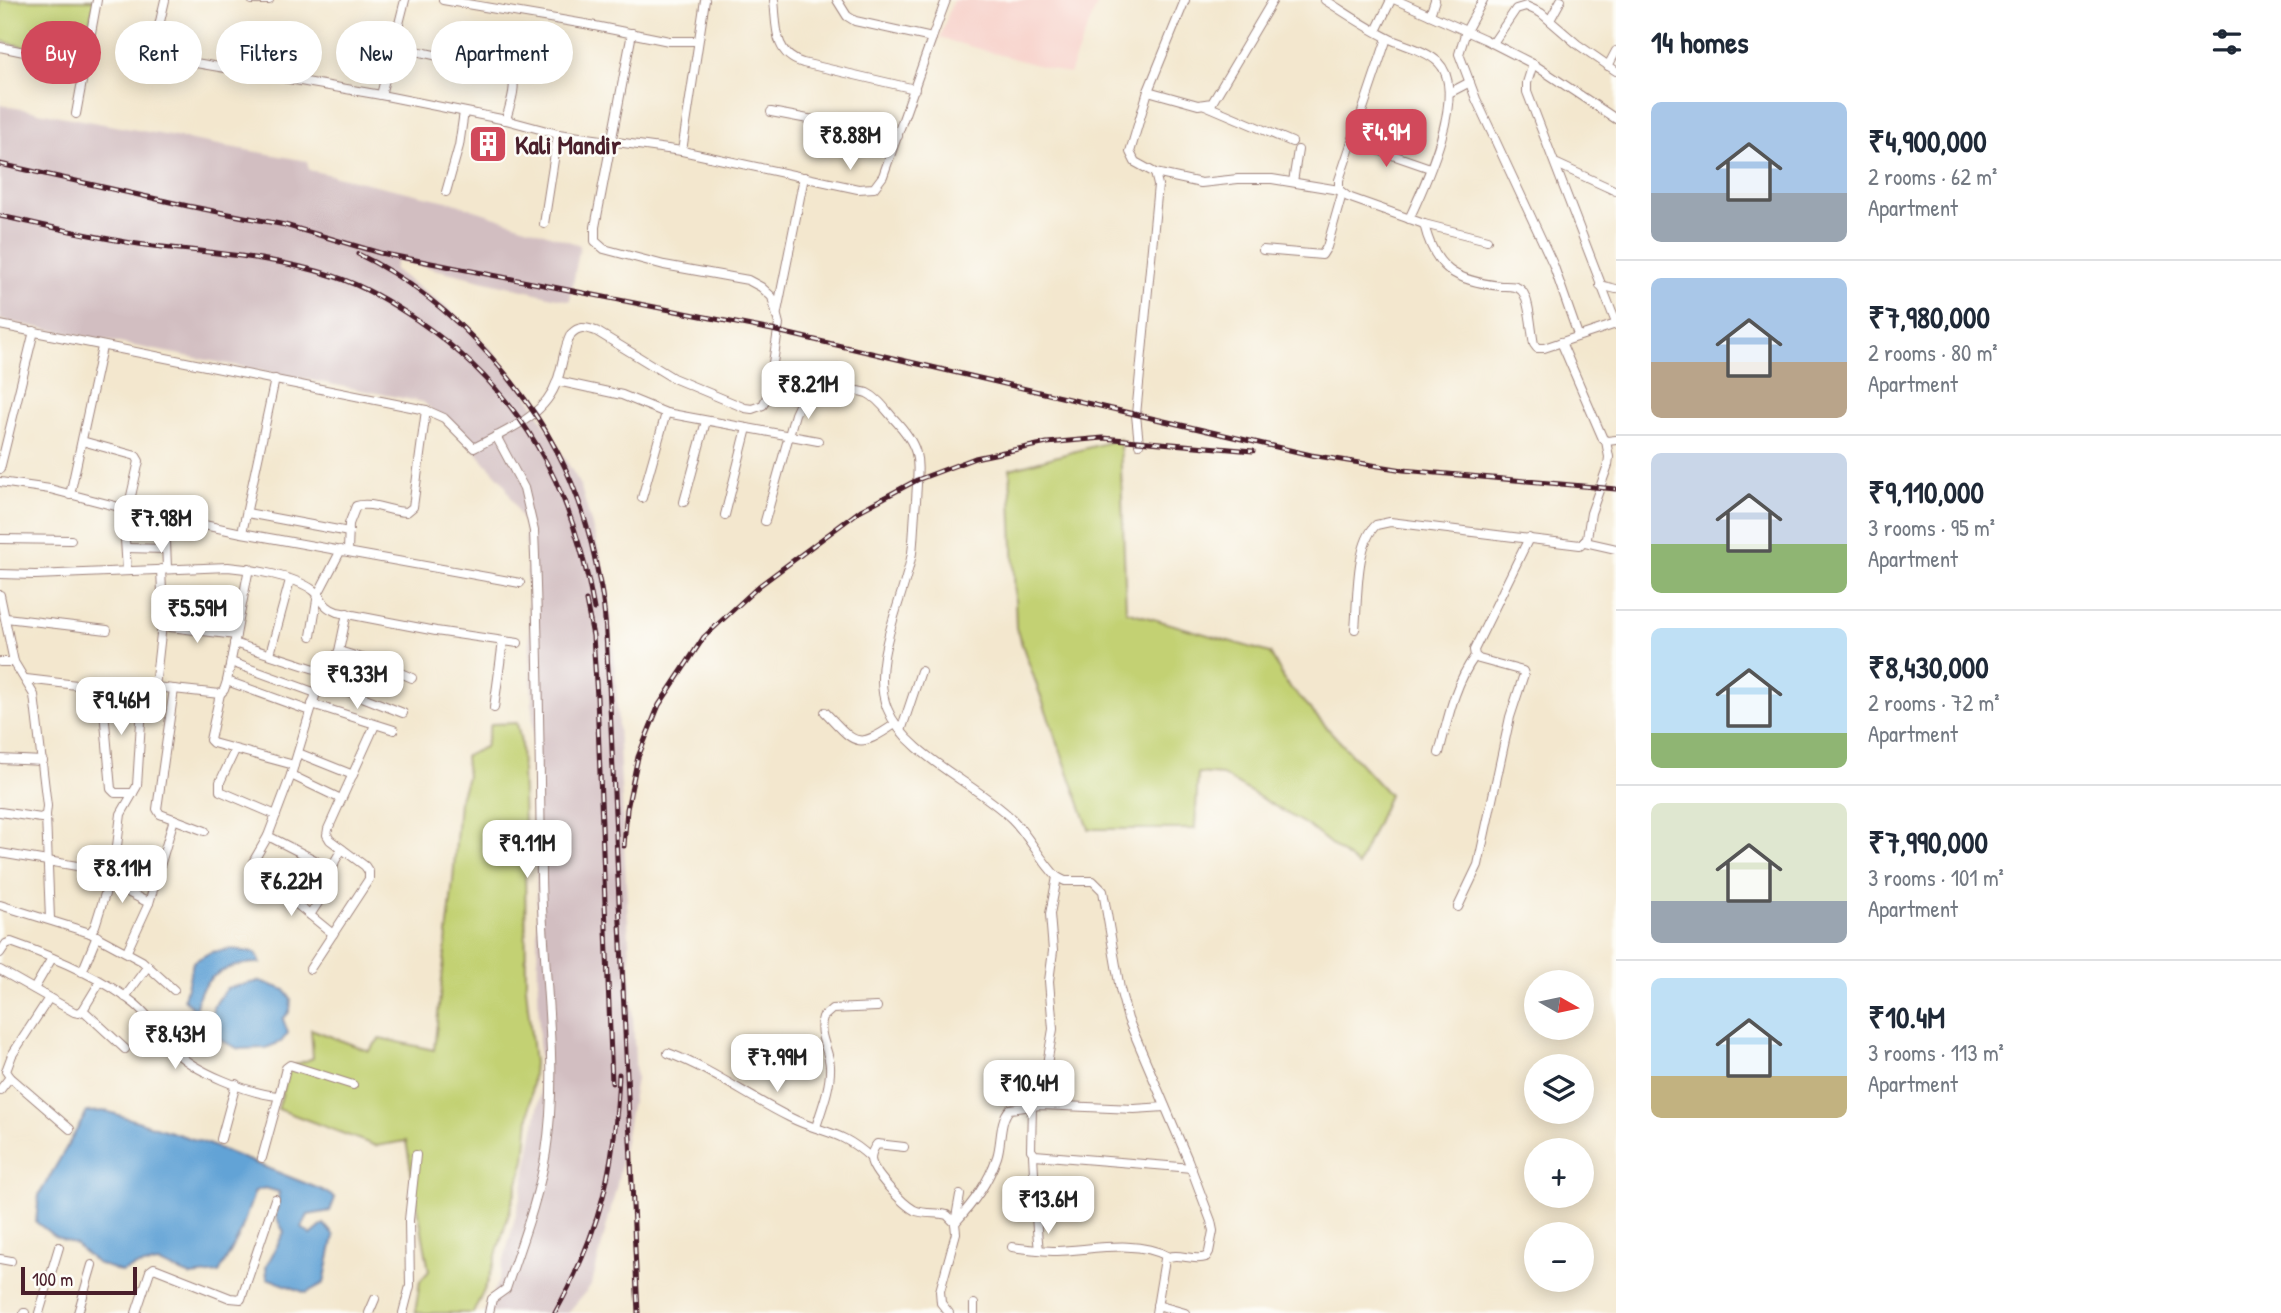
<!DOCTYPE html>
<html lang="en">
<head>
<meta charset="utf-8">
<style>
	body { margin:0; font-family:"Patrick Hand",sans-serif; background:#f6f6f7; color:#1f2937; height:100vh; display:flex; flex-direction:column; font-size:26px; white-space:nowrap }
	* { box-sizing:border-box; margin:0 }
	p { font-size:23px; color:#747a83 }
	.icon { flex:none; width:38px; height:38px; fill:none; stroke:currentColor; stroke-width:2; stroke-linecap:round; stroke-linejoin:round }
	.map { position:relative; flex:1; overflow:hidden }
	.side { display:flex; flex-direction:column; background:#fff; width:665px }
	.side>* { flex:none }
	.guide { position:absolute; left:21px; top:21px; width:665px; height:63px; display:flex; gap:14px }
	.needle { width:46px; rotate:99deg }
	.controls { position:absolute; left:1524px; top:970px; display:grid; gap:14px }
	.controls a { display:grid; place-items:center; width:70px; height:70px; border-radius:50%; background:#fff; box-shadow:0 4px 18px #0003; font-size:35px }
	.scale { position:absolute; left:21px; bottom:18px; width:116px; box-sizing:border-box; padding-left:7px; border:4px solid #4a1f2b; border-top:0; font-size:19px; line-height:24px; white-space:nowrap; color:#4a1f2b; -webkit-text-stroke:5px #fdfcf7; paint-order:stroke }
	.price { position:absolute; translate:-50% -60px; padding:0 16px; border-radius:14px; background:#fff; color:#222; font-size:23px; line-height:46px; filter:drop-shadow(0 2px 4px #0008) }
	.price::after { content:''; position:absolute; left:50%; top:42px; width:21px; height:16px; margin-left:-10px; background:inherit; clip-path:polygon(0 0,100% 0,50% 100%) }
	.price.on { background:#d1495b; color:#fff }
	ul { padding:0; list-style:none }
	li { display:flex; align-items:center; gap:21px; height:175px; padding:0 35px }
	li+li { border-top:2px solid #e0e1e3 }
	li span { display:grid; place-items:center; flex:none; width:196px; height:140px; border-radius:10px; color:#555 }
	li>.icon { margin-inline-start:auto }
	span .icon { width:84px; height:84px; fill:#fffc; stroke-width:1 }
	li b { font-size:30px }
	h2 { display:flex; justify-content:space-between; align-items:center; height:84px; padding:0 35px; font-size:30px }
	.tag { padding:0 24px; border-radius:32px; background:#fff; box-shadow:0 4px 18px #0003; font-size:24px; line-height:63px }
	.tag.on { background:#d1495b; color:#fff }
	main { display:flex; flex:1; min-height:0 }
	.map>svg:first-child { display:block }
	.built { fill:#f7d0c9 }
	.industrial { fill:#d2bec1 }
	.green { fill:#c3d173; stroke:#86784f; stroke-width:2 }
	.water { fill:#62a3d6; stroke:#566180; stroke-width:2 }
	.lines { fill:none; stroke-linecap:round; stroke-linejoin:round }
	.minor-casing { stroke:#9e837c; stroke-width:10 }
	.minor { stroke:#fff; stroke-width:8 }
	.rail-casing { stroke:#4a1f2b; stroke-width:5 }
	.rail { stroke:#fdfcf7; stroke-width:2.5; stroke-dasharray:8; stroke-linecap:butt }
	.labels { text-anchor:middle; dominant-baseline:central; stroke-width:5; stroke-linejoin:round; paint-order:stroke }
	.poi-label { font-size:26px; font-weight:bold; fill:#4a1f2b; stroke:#fdfcf7; text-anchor:start }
</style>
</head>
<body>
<main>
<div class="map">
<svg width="1616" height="1313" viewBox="0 0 1616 1313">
	<rect width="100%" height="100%" fill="#fdfcf7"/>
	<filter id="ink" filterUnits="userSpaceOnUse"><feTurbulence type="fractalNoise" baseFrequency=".0143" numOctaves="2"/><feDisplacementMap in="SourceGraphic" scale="14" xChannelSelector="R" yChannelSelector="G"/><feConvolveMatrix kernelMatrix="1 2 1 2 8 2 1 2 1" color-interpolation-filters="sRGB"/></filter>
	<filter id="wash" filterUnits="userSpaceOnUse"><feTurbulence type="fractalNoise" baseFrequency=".00686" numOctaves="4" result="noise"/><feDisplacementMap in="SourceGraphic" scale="28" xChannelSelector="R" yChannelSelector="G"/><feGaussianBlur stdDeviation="1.57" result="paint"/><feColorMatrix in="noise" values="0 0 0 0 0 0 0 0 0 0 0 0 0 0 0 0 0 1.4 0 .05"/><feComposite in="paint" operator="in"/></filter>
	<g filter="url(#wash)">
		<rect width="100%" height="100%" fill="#f3e7ce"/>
		<polygon class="built" points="953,0 1099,0 1069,74 940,38"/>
		<polygon class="industrial" points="0,105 307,161 309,170 451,202 580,245 570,301 396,260 394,270 450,310 491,349 525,391 580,484 608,582 616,686 636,1079 617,1185 592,1284 568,1313 484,1313 499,1279 523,1187 540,1097 534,749 525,527 504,483 467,442 423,402 0,320"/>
		<g class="green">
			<polygon points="0,0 95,0 81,60 0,41"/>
			<polygon points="1120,439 1126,611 1270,653 1286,683 1389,795 1358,866 1308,826 1222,775 1198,773 1195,829 1089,829 1016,628 1010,469"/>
			<polygon points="517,723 521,743 525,850 526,987 534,1063 525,1160 488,1282 473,1313 415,1313 420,1281 429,1271 406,1141 376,1146 278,1109 290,1067 313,1058 311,1029 369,1051 380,1038 434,1050 453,881 459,801 467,777 465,756 485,747 491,724"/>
		</g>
		<g class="water">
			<path d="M232,949L255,953L261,963C239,963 214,969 202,989C198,995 197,1004 195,1011L184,999L193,962L211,952Z"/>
			<polygon points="260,981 285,990 291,999 290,1011 283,1019 288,1033 281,1042 266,1048 239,1049 222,1041 211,1025 213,1007 227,988"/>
			<polygon points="106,1111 205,1143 322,1190 335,1198 330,1211 308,1215 302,1228 311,1235 324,1224 334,1236 324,1283 306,1293 267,1278 266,1267 284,1232 276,1217 279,1192 265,1188 255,1191 239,1236 219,1273 191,1276 159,1263 137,1266 121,1272 96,1263 76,1245 54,1236 36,1222 39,1195 87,1112"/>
		</g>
	</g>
	<g filter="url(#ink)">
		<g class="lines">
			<g class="minor-casing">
				<g id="minor">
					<polyline points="165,0 155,43 155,52 161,57 381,95 506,120 558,134 682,151 705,0"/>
					<polyline points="252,0 269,0"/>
					<polyline points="443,0 585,24 669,41 698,41"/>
					<path d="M774,0C777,26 773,54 803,63L915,89"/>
					<polyline points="837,0 847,16 855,21 932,38 946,0"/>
					<path d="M1325,0C1346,13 1367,28 1390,39C1405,46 1425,50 1438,62C1469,92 1424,187 1409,219"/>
					<polyline points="1396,0 1484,39 1533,64 1616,119"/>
					<polyline points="1483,0 1466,31 1459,54 1476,99 1553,264 1578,335"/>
					<polyline points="1430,15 1435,0"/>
					<polyline points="1550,20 1561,0"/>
					<polyline points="1376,31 1391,0"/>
					<path d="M632,33L595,227V241L604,249L664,265L748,280L761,287L772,297L779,324L768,395C779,397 793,399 804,398C823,397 849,386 867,393C878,398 886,410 894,419C923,450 918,460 916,501C914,518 914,536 912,553C904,600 869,662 887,708C905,755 976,783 1012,819C1029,836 1040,860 1057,877L1065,881H1093L1103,891L1120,989L1128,1019L1188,1160L1211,1221L1213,1231L1209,1252L1206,1257C1192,1262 1177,1251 1165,1259L1156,1313"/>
					<polyline points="1387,38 1339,180 1339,190 1348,197 1424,224 1487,240"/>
					<polyline points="1493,43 1516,9 1526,6 1541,13 1577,44 1616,71"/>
					<path d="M393,46L507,71C521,80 509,106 506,120"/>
					<polyline points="0,47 86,65"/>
					<polyline points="1533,64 1527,83 1527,92 1616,323"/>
					<polyline points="1608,66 1616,51"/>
					<polyline points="1148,91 1198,105 1212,103 1273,0"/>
					<polyline points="1449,93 1470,82"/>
					<polyline points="381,95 405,0"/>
					<polyline points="1205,105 1292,142"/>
					<polyline points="771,112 898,136"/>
					<polyline points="76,114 97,0"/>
					<polyline points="1352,141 1430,168"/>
					<polyline points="682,151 858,189 874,188 883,176 932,38"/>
					<polyline points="1557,164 1616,191"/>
					<polyline points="1155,173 1201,183 1238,179 1272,179 1339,190"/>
					<polyline points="1293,182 1298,150"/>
					<polyline points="446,192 459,146 464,112"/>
					<polyline points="544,224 558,134"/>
					<path d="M1424,224C1435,270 1456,281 1501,286C1508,286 1517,285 1522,291C1530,300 1531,331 1534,344L1537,348H1544L1616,324"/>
					<polyline points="1263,250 1322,255 1327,247 1342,194"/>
					<polyline points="1600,285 1616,289"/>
					<polyline points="777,312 804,177"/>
					<path d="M0,325L426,410L444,418L474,448C505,431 545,417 557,381C563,365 563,349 571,334C580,325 586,328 596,331L673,378L745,408L752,409L763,405L768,395"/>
					<polyline points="1561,342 1603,439 1607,441 1616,440"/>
					<polyline points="557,381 622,395 666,413 818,441"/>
					<polyline points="82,441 136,456 139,461 128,509"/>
					<polyline points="1139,444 1136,415 1158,185 1155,173 1135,162 1130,152 1148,91 1185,0"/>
					<polyline points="0,469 34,331"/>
					<polyline points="0,482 50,489 123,508 242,533 520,583"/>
					<polyline points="70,495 102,347"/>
					<polyline points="642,498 666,413"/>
					<polyline points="684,502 706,421"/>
					<polyline points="123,508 127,571"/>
					<polyline points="247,513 349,532"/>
					<polyline points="725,515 747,428"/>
					<polyline points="165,516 167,568"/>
					<polyline points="765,521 795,414 802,399"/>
					<polyline points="242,533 275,379"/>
					<polyline points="0,539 71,540"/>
					<polyline points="1585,542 1616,549"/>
					<polyline points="126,548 166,549"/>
					<path d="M348,551L349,524L356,506C372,501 390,512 407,512L413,507L426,410"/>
					<path d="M0,574L35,575L228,567C251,569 294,576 313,590C325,598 319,605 337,612L436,631L518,643"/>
					<polyline points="0,595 14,662 34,695 47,806 46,815 41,818 0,812"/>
					<polyline points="6,618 107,630"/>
					<polyline points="162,626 236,635"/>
					<path d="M1355,629C1358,601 1355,545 1376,525L1390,522L1580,545L1587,538L1591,513L1608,465L1609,457L1606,441"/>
					<polyline points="311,636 318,594 341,550"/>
					<polyline points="234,643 327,673"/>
					<polyline points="339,651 378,663 412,678"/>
					<polyline points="270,654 290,580"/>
					<polyline points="0,662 14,662"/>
					<polyline points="231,662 316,693"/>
					<polyline points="26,679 102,688 143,690 155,687 220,694 224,690 227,681 249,568"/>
					<polyline points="227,681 310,711"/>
					<polyline points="322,681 403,713"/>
					<polyline points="155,687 163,616 161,569"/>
					<polyline points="102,688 111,789 115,793 133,793"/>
					<polyline points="174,689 157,809 160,814 205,831"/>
					<polyline points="220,694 210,740 213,743 294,765"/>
					<polyline points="312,704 394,730"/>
					<polyline points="494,708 503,641"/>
					<path d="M825,712C855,743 856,751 895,724"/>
					<polyline points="901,731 921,671"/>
					<polyline points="235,750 220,782 220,791 276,815"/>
					<polyline points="298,753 353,775"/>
					<path d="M1439,753C1448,719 1454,685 1475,656"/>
					<polyline points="0,759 43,761"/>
					<polyline points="291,775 341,799"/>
					<polyline points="46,815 50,919"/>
					<polyline points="268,836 315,860"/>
					<polyline points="0,853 77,866 149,903"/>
					<polyline points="253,862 268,836 291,775 316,693 339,651 347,613"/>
					<polyline points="267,880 333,934"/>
					<polyline points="0,905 90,933 95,926 115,862 121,814 137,786 143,690"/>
					<polyline points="1458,907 1478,865 1510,717 1524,674 1523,671 1479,659 1475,656 1474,650 1529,538"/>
					<polyline points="310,915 327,889 335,861 342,849"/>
					<polyline points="90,933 142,961 174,990"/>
					<polyline points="127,951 149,903 174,819"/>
					<path d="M0,953L6,944L11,942C54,957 100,976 135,1004C151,1017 160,1034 173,1049C192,1071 250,1094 279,1096L286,1068L290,1065L353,1085"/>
					<polyline points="310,969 369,879 369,872 365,866 330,840 327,835 328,829 375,725"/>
					<polyline points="0,970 74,1012 79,1013 83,1010 100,982"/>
					<polyline points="82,972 97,936"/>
					<polyline points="34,989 52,958"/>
					<polyline points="125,997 148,966"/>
					<polyline points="49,998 12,1055 6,1071 10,1077 70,1129"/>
					<polyline points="83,1010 125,1049"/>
					<path d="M668,1053C711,1069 747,1096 789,1117C822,1134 840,1129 871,1158"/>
					<polyline points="0,1090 10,1077"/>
					<polyline points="1032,1105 1031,1150 1035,1155 1192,1168"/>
					<polyline points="1040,1105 1053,1029 1049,981 1053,951 1050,914 1057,877"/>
					<path d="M816,1127C822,1108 831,1086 830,1066C829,1049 817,1035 823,1017L832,1009L877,1007"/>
					<polyline points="221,1139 236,1084"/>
					<path d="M904,1147L877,1144C873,1149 871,1153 871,1159C872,1172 903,1204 914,1210C925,1215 936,1212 947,1215L955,1223L956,1233L940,1291L941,1303L949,1313"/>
					<path d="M1033,1155C1035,1187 1035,1218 1039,1250"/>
					<polyline points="262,1158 279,1096"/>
					<path d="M955,1223C974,1202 988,1183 997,1157C1002,1142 999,1120 1010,1109L1040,1105L1134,1109L1165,1107"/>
					<polyline points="955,1223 960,1195"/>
					<path d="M1012,1247C1027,1249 1042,1251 1057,1251C1090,1250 1136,1239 1167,1256"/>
					<polyline points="0,1259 11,1261"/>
					<polyline points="974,1304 974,1313"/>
					<polyline points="1157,1305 1185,1313"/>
					<polyline points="24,1313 25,1313"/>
					<polyline points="39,1313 59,1247"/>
					<polyline points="78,1313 92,1265"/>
					<polyline points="136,1313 150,1271 154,1268 230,1298 241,1299 275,1199"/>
					<polyline points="369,1313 375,1299"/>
					<polyline points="403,1313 410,1286 409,1220 416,1155"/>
					<path d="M489,1313L492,1299L506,1289C521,1244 539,1198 546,1152C560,1060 542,968 541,876C540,761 539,646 534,531L524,488L496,436"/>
				</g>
			</g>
			<use href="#minor" class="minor"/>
			<g class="rail-casing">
				<g id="rail">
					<polyline points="0,164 188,206 285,225 380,253 772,330 1311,455 1403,470 1616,489"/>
					<path d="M0,216C48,226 96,238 145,245C209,253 272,256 333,276C364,286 390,302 417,320C521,391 573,486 594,609"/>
					<path d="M358,254C454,300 544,401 579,502C588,527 594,553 599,579C607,613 606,650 609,684L638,1313"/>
					<polyline points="586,601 593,636 597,697 612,1083"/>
					<polyline points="624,846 627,809 638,757 659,705 704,637 759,586 861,510 917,480 975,458 1047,443 1103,438 1253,451"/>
					<path d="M555,1313C601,1230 615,1168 619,1074"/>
				</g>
			</g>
			<use href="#rail" class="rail"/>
		</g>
	</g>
	<defs>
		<g id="building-square" transform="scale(2.0125)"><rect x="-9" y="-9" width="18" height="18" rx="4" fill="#d1495b" stroke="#fdfcf7"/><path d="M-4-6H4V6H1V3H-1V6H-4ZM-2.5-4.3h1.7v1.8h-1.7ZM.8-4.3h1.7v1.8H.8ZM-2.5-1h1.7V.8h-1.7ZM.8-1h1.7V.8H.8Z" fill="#fff"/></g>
	</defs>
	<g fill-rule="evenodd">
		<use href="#building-square" x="488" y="144"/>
	</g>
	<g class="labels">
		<g class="poi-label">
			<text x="515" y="144">Kali Mandir</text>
		</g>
	</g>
</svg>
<div class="controls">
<a><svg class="needle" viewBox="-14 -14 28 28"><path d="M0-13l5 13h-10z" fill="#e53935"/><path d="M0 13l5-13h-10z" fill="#747a83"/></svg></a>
<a><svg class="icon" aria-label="layers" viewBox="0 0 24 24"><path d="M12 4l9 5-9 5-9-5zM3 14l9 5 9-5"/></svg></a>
<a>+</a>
<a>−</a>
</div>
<div class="scale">100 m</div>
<b class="price on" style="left:1386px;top:169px">₹4.9M</b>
<b class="price" style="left:850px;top:172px">₹8.88M</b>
<b class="price" style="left:808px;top:421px">₹8.21M</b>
<b class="price" style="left:161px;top:555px">₹7.98M</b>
<b class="price" style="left:197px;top:645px">₹5.59M</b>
<b class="price" style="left:357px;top:711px">₹9.33M</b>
<b class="price" style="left:121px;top:737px">₹9.46M</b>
<b class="price" style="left:527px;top:880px">₹9.11M</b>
<b class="price" style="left:122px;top:905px">₹8.11M</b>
<b class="price" style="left:291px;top:918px">₹6.22M</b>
<b class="price" style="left:175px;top:1071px">₹8.43M</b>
<b class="price" style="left:777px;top:1094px">₹7.99M</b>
<b class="price" style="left:1029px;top:1120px">₹10.4M</b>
<b class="price" style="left:1048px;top:1236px">₹13.6M</b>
<div class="guide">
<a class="tag on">Buy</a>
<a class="tag">Rent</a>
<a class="tag">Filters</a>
<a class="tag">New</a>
<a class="tag">Apartment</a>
</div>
</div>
<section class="side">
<h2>14 homes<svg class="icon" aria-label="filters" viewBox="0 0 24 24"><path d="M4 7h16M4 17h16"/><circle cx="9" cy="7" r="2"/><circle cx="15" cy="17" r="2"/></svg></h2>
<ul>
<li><span style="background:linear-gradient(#a9c7e8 65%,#9aa5b1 0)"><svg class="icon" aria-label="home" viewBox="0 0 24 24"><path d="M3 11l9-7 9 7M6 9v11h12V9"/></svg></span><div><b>₹4,900,000</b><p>2 rooms · 62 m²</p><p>Apartment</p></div></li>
<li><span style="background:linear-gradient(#a9c7e8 60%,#b9a48a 0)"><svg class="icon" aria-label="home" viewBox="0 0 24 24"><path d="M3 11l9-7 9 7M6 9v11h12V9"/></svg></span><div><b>₹7,980,000</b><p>2 rooms · 80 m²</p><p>Apartment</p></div></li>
<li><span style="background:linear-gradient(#c9d6e8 65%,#8fb573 0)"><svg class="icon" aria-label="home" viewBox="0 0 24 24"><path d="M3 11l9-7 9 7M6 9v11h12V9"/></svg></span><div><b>₹9,110,000</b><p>3 rooms · 95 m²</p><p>Apartment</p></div></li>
<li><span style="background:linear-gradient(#bfe0f5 75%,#8fb573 0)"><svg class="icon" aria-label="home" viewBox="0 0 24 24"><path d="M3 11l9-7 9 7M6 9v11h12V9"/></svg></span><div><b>₹8,430,000</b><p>2 rooms · 72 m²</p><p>Apartment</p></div></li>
<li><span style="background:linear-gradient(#dfe7d0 70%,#9aa5b1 0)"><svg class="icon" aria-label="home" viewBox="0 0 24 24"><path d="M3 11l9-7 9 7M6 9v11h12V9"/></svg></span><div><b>₹7,990,000</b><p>3 rooms · 101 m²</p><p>Apartment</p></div></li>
<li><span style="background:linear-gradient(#bfe0f5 70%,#c2b280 0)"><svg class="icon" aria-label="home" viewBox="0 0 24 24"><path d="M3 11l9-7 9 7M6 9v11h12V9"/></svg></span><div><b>₹10.4M</b><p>3 rooms · 113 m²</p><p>Apartment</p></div></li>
</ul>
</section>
</main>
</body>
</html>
